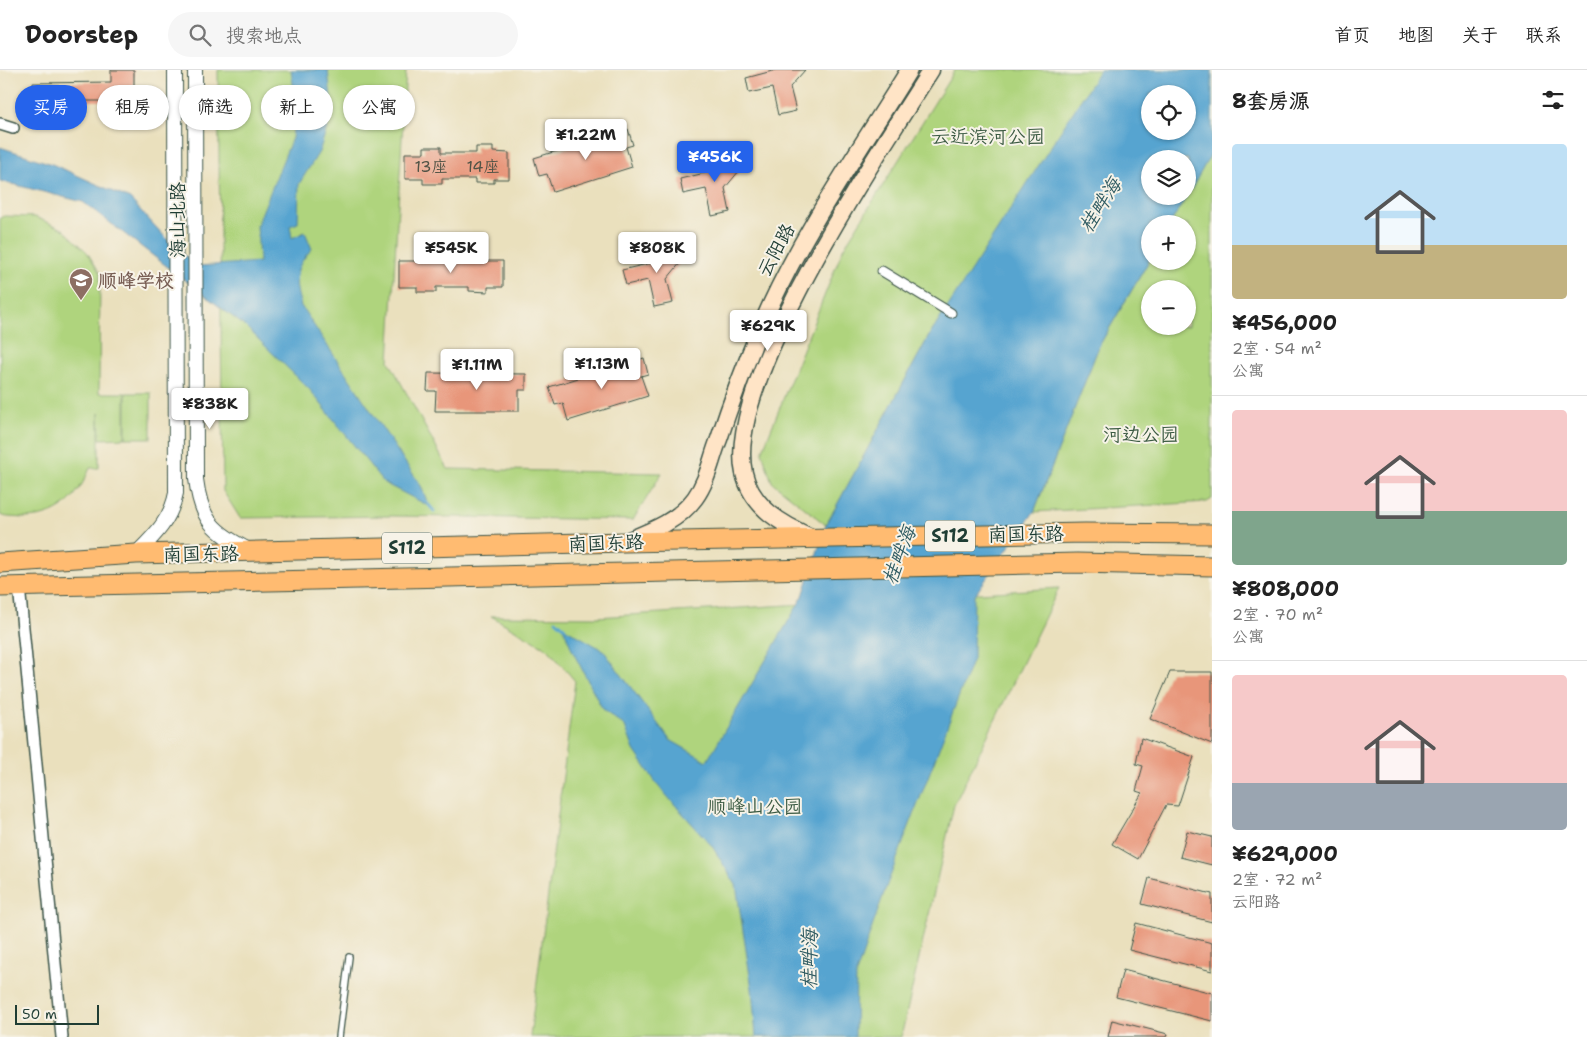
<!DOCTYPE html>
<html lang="zh">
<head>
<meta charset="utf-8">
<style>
	body { margin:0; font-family:"Shantell Sans","LXGW WenKai TC",sans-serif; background:#f6f6f6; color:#222; height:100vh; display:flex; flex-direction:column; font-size:19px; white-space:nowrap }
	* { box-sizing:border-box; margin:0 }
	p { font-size:16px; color:#767676 }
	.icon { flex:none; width:28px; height:28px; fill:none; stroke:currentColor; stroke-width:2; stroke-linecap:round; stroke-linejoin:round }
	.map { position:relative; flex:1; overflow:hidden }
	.side { display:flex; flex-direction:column; background:#fff; width:375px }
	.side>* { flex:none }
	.hud { position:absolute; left:15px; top:15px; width:475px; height:45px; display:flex; gap:10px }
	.buttons { position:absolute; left:1141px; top:15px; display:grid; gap:10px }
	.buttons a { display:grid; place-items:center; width:55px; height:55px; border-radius:50%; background:#fff; box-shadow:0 1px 4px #0004; font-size:25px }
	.scale { position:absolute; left:15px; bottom:12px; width:84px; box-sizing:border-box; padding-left:5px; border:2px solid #1f3d34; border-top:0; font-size:14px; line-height:18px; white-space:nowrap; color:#1f3d34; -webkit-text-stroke:4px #f7f3e8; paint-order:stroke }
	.price { position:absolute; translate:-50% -42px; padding:0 11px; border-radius:5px; background:#fff; color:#222; font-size:16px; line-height:32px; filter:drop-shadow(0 1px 2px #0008) }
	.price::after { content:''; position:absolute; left:50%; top:30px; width:15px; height:11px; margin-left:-8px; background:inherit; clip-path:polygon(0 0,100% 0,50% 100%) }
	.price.active { background:#2563eb; color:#fff }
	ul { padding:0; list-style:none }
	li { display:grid; align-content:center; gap:10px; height:265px; padding:0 20px }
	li+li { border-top:1px solid #e0e0e0 }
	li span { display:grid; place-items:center; height:155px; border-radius:5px; color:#555 }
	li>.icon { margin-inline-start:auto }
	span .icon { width:90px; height:90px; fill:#fffc; stroke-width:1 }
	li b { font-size:21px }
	h2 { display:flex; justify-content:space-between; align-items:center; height:60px; padding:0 20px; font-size:21px }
	.pill { padding:0 18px; border-radius:22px; background:#fff; box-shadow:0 1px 4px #0004; font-size:18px; line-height:45px }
	.pill.active { background:#2563eb; color:#fff }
	header { display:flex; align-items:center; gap:30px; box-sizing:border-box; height:70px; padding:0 25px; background:#fff; border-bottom:1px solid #e0e0e0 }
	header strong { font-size:24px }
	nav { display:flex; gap:28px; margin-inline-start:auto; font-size:18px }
	.search { width:350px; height:45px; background:#f6f6f6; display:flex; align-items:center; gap:12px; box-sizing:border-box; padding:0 18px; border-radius:28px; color:#767676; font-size:19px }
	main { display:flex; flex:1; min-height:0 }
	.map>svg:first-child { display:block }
	.green { fill:#afd47d; stroke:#678858; fill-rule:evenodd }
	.water { fill:#57a4d0; stroke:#3b7082; fill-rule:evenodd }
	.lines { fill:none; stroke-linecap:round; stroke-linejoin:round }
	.stream { stroke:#57a4d0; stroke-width:3 }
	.building { fill:#e8967a }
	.service-casing { stroke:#3d5549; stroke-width:8 }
	.pedestrian-casing { stroke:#3d5549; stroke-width:11 }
	.minor-casing { stroke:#3d5549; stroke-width:14 }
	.tertiary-casing { stroke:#3d5549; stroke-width:16 }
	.secondary-casing { stroke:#3d5549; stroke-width:19 }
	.trunk-casing { stroke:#3d5549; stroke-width:21 }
	.service { stroke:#fff; stroke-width:5.5 }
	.pedestrian { stroke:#fff; stroke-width:9 }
	.minor { stroke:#fff; stroke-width:11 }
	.tertiary { stroke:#fff; stroke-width:14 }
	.secondary { stroke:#ffe4c6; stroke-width:16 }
	.trunk { stroke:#ffbb71; stroke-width:19 }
	.labels { text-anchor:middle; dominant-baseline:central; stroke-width:4; stroke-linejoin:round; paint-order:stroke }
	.number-label { font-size:16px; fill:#515346 }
	.shield { fill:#f7f3e8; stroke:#60746a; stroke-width:1 }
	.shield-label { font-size:18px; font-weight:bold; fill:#1f3d34 }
	.park-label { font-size:19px; fill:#3c5b43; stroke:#f7f3e8 }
	.street-label { font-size:19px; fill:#1f3d34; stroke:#f7f3e8 }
	.education-label { font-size:19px; font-weight:bold; fill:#785e54; stroke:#f7f3e8; text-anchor:start }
	.water-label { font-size:20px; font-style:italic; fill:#305c63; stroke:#f7f3e8 }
</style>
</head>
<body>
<header>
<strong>Doorstep</strong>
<div class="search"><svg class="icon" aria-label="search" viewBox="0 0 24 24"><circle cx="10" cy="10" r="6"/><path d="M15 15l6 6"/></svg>搜索地点</div>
<nav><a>首页</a><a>地图</a><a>关于</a><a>联系</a></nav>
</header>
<main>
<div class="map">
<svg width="1212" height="967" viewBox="0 0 1212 967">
	<rect width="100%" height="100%" fill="#f7f3e8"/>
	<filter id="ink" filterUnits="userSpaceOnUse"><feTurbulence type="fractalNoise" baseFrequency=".02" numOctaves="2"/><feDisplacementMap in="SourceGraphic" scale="10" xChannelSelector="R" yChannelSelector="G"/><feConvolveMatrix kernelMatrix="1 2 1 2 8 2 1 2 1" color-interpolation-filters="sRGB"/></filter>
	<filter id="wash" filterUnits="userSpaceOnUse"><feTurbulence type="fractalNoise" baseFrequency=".0096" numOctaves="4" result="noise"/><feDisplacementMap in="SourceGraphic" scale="20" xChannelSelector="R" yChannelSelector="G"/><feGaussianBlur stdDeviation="1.12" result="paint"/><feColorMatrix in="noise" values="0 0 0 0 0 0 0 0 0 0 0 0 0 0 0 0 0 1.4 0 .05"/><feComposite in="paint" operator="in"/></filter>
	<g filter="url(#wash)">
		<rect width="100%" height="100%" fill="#eae0bd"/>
		<g class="green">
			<polygon points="218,0 406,0 389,291 448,399 662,403 633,450 393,446 240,448 223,421"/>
			<polygon points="955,0 1106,0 929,266 826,455 772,412 762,382 843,179"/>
			<path d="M1212,82V429L1207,432L1034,442L1099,276L1150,189V191H1188V154H1170ZM1150,219H1188V256H1150Z"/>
			<path d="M4,146L35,147L63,159L87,182L100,203L99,323H125V368L100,369L99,343V398H90C77,429 59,448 23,448C15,447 7,448 0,445V148Z"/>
			<rect x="126" y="323" width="25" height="45"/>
			<polygon points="1059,518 954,735 901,967 530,967 575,611 548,579 491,546 597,547"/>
		</g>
		<g class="water">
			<path d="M291,0H328L332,36L330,49L319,82L299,114L298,153L290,156L292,168L305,162L312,179C293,198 294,212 301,236L421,416L429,436L384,413L310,320L246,257L83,132L0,111V77L52,94L130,129L178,181L199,196L259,192L257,155L292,68L296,34Z"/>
			<path d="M1100,0H1212V82L1188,125V89H1150V126H1187L1170,154H1150V189L1099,276L1034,442L974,526L973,589L885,820L856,904L855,967H756L752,919L736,815L712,776L659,717L634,680L625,656L603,640L573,582L563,557L603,580L670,670L707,691L803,526L826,455L929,266ZM1150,24H1188V61H1150Z"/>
		</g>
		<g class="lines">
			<g class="stream">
				<polyline points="428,434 434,441"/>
				<polyline points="556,550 565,558"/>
			</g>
		</g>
		<g id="blocks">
			<g class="building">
				<polygon points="111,0 134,0 134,34 116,34 116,31 32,31 33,13 111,12"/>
				<polygon points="776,0 805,0 790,17 796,41 778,45 772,18 749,23 746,8"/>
				<polygon points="628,59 633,75 626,77 632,97 553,122 547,104 539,106 534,88"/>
				<polygon points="424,77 441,77 441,83 476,83 476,77 493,77 493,82 509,83 509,109 494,109 494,113 475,113 475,109 442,109 442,114 423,114 423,109 405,109 405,83 424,83"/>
				<polygon points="727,81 744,95 725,118 730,142 712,146 706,119 683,124 680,109 709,102"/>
				<polygon points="669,172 686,186 667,209 673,233 654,237 648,210 626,215 622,200 651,193"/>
				<polygon points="418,185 435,185 435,190 470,191 470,185 487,185 487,191 503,191 503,217 488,217 488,222 469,221 469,217 436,217 436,222 417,222 417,217 399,217 399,191 418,191"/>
				<polygon points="644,288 648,304 641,306 648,326 568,351 563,333 555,335 549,317"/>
				<polygon points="428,303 526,304 526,320 519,320 519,341 435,341 436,321 427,321"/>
				<polygon points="1170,602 1212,602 1212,674 1150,649"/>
				<polygon points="1141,668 1194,687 1178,736 1166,735 1138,789 1112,774 1142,723 1136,721 1143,696 1136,694"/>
				<polygon points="1187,761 1212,767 1212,795 1180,787"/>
				<polygon points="1149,808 1212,824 1212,852 1142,834"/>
				<polygon points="1136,853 1212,873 1212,901 1129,880"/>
				<polygon points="1123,900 1212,923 1212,951 1116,927"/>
				<polygon points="1112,950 1168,964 1167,967 1108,967"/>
			</g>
		</g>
	</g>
	<g filter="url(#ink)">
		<use href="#blocks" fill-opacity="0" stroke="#3d5549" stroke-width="1"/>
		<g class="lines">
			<g class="service-casing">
				<polyline id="service" points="339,967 349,887"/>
			</g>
			<g class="pedestrian-casing">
				<polyline id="pedestrian" points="882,201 951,243"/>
			</g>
			<g class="minor-casing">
				<g id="minor">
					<polyline points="0,54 13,58"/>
					<polyline points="19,516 62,967"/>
				</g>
			</g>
			<g class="tertiary-casing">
				<g id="tertiary">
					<path d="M195,0L196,409C201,450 213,462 249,480"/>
					<path d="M136,484C154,466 171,450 176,423L175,0"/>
				</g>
			</g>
			<g class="secondary-casing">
				<g id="secondary">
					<path d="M813,468C783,455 752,438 744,403C723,313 880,81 931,0"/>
					<path d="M629,470C654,460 679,450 695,428C708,410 711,389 719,369C732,329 747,290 763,252C802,162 858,83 909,0"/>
				</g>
			</g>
			<g class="trunk-casing">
				<g id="trunk">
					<polyline points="0,493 136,484 626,472 1085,463 1212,464"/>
					<polyline points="0,517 1077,493 1212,496"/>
				</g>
			</g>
			<use href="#service" class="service"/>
			<use href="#pedestrian" class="pedestrian"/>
			<use href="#minor" class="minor"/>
			<use href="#tertiary" class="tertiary"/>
			<use href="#secondary" class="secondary"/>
			<use href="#trunk" class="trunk"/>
		</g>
	</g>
	<defs>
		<g id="school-pin" transform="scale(1.25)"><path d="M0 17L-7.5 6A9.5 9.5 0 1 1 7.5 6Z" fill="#8d6e63" stroke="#f7f3e8"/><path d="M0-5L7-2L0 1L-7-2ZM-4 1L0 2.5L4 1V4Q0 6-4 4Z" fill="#fff"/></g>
	</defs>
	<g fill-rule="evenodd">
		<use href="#school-pin" x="81" y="210"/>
	</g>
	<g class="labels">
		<g class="number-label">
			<text x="431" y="96">13座</text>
			<text x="483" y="96">14座</text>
		</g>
		<g class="shield">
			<rect x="925" y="450.5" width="50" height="31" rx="4"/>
			<rect x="382" y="462.5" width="50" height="31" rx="4"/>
		</g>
		<g class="shield-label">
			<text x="950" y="466">S112</text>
			<text x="407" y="478">S112</text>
		</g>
		<g class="park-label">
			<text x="988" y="66">云近滨河公园</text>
			<text x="1141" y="364">河边公园</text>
			<text x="755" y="736">顺峰山公园</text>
		</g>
		<g class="street-label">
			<text transform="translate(177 150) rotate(-90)">海山北路</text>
			<text transform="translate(776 180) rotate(-62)">云阳路</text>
			<text transform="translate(1026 464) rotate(-1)">南国东路</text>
			<text transform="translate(606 473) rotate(-2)">南国东路</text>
			<text transform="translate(201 484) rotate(-1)">南国东路</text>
		</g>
		<g class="education-label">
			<text x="98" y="210">顺峰学校</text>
		</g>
		<g class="water-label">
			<text transform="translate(1100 135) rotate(-57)">桂畔海</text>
			<text transform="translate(899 485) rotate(-69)">桂畔海</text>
			<text transform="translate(809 889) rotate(-89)">桂畔海</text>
		</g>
	</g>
</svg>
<div class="buttons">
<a><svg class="icon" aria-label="locate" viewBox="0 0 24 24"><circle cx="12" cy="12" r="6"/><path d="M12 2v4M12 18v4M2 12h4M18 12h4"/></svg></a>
<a><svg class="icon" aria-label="layers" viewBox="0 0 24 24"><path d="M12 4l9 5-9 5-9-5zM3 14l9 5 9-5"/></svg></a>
<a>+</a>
<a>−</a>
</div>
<div class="scale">50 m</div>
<b class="price" style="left:586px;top:91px">¥1.22M</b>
<b class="price active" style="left:715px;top:113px">¥456K</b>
<b class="price" style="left:451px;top:204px">¥545K</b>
<b class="price" style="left:657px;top:204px">¥808K</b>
<b class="price" style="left:768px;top:282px">¥629K</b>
<b class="price" style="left:602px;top:320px">¥1.13M</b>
<b class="price" style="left:477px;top:321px">¥1.11M</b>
<b class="price" style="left:210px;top:360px">¥838K</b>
<div class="hud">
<a class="pill active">买房</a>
<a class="pill">租房</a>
<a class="pill">筛选</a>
<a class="pill">新上</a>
<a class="pill">公寓</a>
</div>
</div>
<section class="side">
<h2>8套房源<svg class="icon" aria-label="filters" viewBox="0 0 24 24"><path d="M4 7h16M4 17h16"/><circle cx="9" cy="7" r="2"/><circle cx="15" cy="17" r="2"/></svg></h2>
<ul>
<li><span style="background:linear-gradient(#bfe0f5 65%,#c2b280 0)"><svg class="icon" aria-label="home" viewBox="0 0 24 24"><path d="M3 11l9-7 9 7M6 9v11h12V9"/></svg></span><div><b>¥456,000</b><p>2室 · 54 m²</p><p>公寓</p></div></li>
<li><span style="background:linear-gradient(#f6c9c9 65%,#7fa58c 0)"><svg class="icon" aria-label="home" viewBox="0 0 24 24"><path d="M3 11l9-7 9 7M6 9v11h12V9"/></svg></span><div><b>¥808,000</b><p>2室 · 70 m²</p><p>公寓</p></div></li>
<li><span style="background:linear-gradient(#f6c9c9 70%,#9aa5b1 0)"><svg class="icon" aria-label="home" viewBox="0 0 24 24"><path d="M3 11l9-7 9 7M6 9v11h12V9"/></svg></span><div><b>¥629,000</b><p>2室 · 72 m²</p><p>云阳路</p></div></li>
</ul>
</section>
</main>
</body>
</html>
